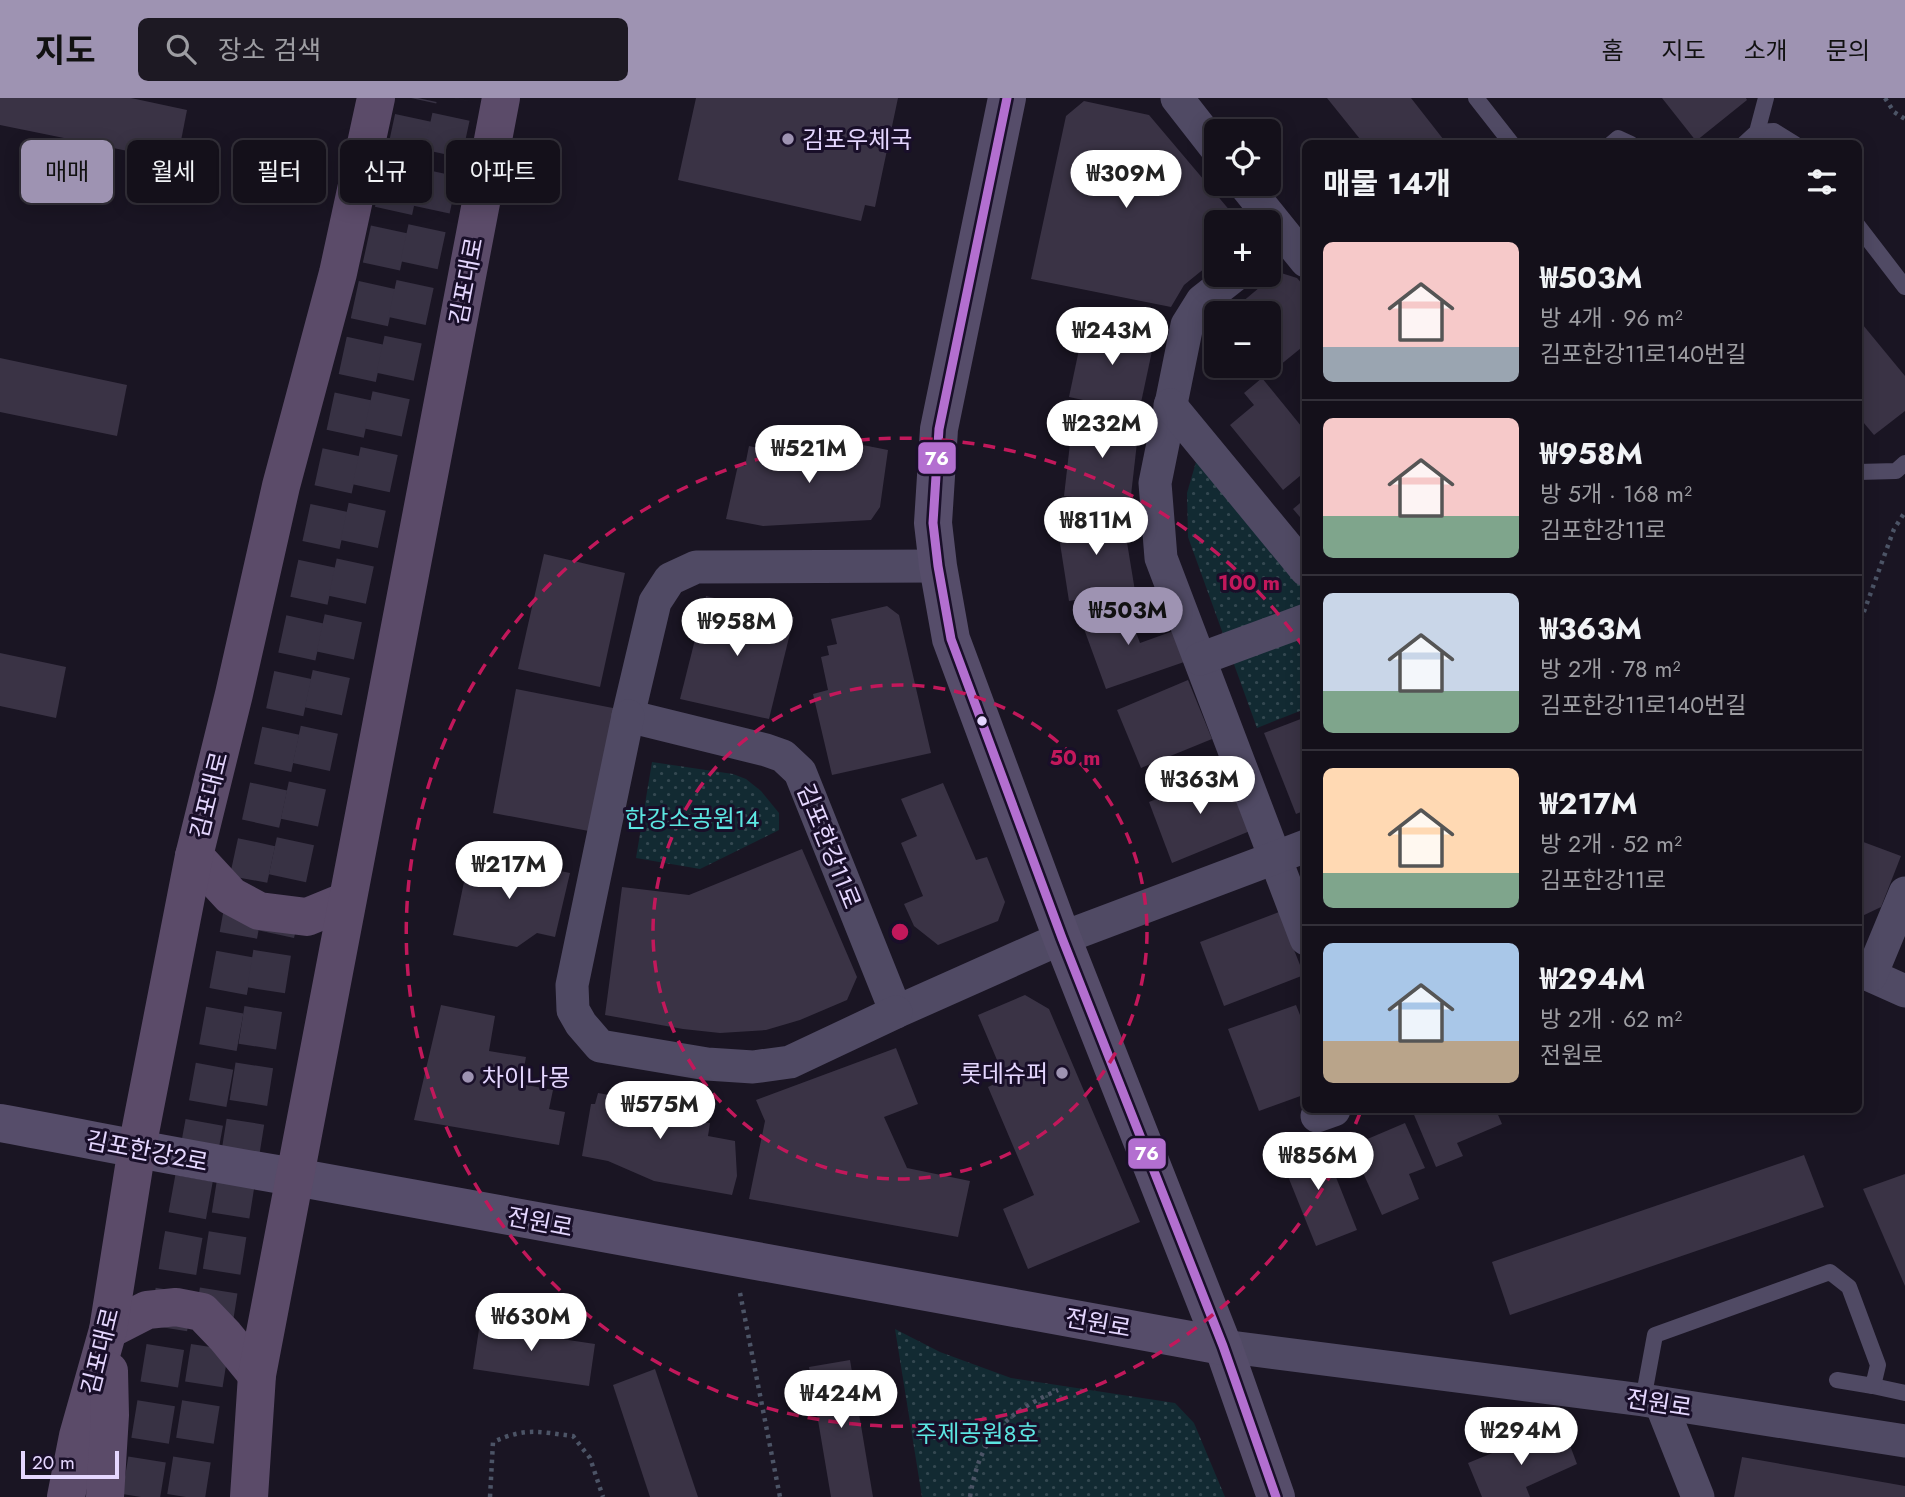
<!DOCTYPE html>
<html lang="ko">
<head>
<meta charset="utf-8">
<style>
	body { margin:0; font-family:Jost,"Noto Sans KR",sans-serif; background:#1d1923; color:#f1f3f6; height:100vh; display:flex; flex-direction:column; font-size:26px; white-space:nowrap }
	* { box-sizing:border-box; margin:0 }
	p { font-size:23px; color:#9d9da2 }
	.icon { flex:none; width:38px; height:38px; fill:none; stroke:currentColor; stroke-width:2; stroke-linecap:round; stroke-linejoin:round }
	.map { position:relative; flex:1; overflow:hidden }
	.panel { position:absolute; left:1302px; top:42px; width:560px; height:973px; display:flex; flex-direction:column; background:#14101a; border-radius:10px; box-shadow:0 4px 18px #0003,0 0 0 2px #333039 }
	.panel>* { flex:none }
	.guide { position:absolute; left:21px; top:42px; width:665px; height:63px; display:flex; gap:14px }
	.buttons { position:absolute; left:1204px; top:21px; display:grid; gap:14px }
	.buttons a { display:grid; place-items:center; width:77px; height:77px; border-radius:10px; background:#14101a; box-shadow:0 4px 18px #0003,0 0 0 2px #333039; font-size:35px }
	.scale { position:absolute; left:21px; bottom:18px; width:98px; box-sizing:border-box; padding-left:7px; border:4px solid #e5d7ff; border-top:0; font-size:19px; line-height:24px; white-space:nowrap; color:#e5d7ff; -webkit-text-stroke:5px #190f29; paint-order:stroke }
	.price { position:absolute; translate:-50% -60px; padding:0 16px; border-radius:24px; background:#fff; color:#222; font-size:23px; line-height:46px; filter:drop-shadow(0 2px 4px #0008) }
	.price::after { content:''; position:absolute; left:50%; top:42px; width:21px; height:16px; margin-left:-10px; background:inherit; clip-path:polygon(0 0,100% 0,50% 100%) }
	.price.active { background:#9e93b2; color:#111 }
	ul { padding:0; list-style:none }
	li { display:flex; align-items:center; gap:21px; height:175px; padding:0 21px }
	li+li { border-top:2px solid #333039 }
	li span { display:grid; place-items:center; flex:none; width:196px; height:140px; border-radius:10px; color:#555 }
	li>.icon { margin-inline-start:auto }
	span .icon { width:84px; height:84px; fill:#fffc; stroke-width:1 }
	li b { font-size:30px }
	h2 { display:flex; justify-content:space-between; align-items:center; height:84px; padding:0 21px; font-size:30px }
	.pill { padding:0 24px; border-radius:10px; background:#14101a; box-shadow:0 4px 18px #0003,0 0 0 2px #333039; font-size:24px; line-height:63px }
	.pill.active { background:#9e93b2; color:#111 }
	header { display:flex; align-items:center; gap:42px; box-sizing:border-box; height:98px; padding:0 35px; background:#9e93b2; color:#111 }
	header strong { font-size:33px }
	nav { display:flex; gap:38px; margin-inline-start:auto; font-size:24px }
	.search { width:490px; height:63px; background:#1d1923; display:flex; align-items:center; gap:18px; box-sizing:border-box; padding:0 24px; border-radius:10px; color:#9d9da2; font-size:26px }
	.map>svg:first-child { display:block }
	.park { fill:url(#park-dots) }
	.building { fill:#3a3345 }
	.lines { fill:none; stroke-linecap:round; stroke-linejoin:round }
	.primary-tunnel { stroke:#383244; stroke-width:38; stroke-dasharray:38 19; stroke-linecap:butt }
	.path { stroke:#4c5466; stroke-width:4.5; stroke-dasharray:3.5 5; stroke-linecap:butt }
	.lane { stroke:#504a64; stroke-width:16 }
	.street { stroke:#504a64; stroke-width:33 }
	.secondary { stroke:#564d6a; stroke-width:38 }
	.primary { stroke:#5b4b69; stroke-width:38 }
	.bus-1-casing { stroke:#190f29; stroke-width:14 }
	.bus-1 { stroke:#b36fd0; stroke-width:9 }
	.ring { fill:none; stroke:#c2185b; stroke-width:3.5; stroke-dasharray:12 9 }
	.poi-dot { fill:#9e93b2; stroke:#190f29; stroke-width:2.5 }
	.bus-dot { fill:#e5d7ff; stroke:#190f29; stroke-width:2.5 }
	.labels { text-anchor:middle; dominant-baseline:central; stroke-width:6; stroke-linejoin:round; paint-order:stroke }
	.poi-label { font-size:24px; fill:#e5d7ff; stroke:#190f29; text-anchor:start }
	.street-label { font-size:24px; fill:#e5d7ff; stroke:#190f29 }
	.park-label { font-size:24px; fill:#5ce6e2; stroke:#190f29 }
	.centre { fill:#c2185b; stroke:#190f29; stroke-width:3.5 }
	.ring-label { font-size:21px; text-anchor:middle; font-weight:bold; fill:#c2185b; stroke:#190f29; stroke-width:6; stroke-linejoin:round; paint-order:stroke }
	.line-badge { stroke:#190f29; stroke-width:2.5 }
	.badge-label { font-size:19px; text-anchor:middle; font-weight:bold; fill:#fff }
</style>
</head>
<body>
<header>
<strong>지도</strong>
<div class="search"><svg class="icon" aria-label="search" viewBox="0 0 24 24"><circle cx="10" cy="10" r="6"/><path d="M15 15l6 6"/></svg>장소 검색</div>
<nav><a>홈</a><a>지도</a><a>소개</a><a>문의</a></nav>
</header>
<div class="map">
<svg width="1905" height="1399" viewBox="0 0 1905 1399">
	<defs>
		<pattern id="park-dots" width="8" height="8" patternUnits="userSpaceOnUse" patternTransform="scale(1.75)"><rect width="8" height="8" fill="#122a32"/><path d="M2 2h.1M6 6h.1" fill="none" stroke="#344851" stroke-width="1.8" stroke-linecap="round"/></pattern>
	</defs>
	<rect width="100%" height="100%" fill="#1a1523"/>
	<g class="park">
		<polygon points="1198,357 1305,490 1305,611 1257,630 1188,439 1187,395"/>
		<polygon points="652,664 733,676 746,681 761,693 779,715 779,732 700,771 636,760"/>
		<polygon points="895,1231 940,1254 1011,1280 1175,1305 1194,1325 1225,1399 922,1399"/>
	</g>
	<g class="building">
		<polygon points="0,0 131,0 187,12 177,63 0,27"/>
		<polygon points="696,0 898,0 875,109 865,107 861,123 678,82"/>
		<polygon points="1327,0 1411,0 1447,46 1364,46"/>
		<polygon points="1662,0 1746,0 1747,2 1696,43"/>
		<polygon points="1084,3 1149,17 1237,121 1236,124 1216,124 1216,161 1184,187 1171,209 1031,181 1066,18"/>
		<polygon points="1278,174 1297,180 1306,190 1306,246 1269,276 1263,268 1269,268 1269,215 1229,215"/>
		<polygon points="1858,221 1905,278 1905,313 1874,337 1858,318"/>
		<polygon points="1085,223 1155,239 1139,314 1069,299"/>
		<polygon points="0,260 127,287 117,338 0,314"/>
		<polygon points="1262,280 1306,334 1306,373 1283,392 1230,327 1254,307 1244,295"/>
		<polygon points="1073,319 1139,327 1130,406 1064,398"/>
		<polygon points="817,338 888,352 880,409 871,422 763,428 726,421 738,367 745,368 749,348 811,361"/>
		<polygon points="1306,400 1306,426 1293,411"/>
		<polygon points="1122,414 1135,493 1069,503 1057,426"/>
		<polygon points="544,456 625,475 600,589 518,571"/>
		<polygon points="706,498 794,519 769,621 680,601"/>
		<polygon points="1125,505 1140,545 1176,532 1187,563 1106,591 1080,520"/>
		<polygon points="887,508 899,517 931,655 832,677 813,596 828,592 821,559 829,557 827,548 837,546 831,521"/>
		<polygon points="0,555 66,569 56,620 0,608"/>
		<polygon points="1188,582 1212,641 1141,670 1117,612"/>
		<polygon points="516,591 618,611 594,734 493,715"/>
		<polygon points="1306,619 1306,712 1296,716 1264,635"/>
		<polygon points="1228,672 1250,733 1172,765 1149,704"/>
		<polygon points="943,685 976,762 987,759 1005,804 998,823 938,847 914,828 904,806 923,798 901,745 917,738 901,701"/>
		<polygon points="1858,742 1901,758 1881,809 1858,820"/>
		<polygon points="802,751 857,879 847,902 800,922 766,932 720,935 683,931 605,917 622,789 689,797"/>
		<polygon points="470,755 570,775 555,839 537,835 517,849 453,837"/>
		<polygon points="1279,814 1304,877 1224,908 1200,844"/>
		<polygon points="1025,897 1049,911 1140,1124 1028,1171 1003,1111 1034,1097 988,989 1005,981 978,917"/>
		<polygon points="441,907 495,918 489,953 526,959 521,986 553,992 549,1011 565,1014 559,1047 414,1022"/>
		<polygon points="1296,907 1306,932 1306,996 1259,1013 1228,931"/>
		<polygon points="896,950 918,1006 884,1019 907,1070 970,1083 958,1139 749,1101 765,1023 756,1002"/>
		<polygon points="634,992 697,1001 693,1023 710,1025 708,1038 735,1043 737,1078 732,1097 654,1083 608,1063 582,1058 591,1006 595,1006 598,995 632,1001"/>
		<polygon points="1412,1012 1496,1012 1502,1026 1457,1045 1463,1058 1436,1069"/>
		<polygon points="1405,1025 1425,1070 1409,1076 1419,1101 1382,1117 1351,1048"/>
		<polygon points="1320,1039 1357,1132 1316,1148 1279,1056"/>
		<polygon points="1804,1057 1824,1109 1510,1217 1492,1164"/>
		<polygon points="1905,1076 1905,1188 1863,1091"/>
		<polygon points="481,1218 550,1229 548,1239 595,1246 589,1288 473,1271"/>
		<polygon points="850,1262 873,1399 831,1399 809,1269"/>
		<polygon points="655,1271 698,1399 650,1399 613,1287"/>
		<polygon points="1565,1334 1577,1366 1526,1389 1530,1399 1482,1399 1468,1365 1524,1342 1530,1351"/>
		<polygon points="1742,1359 1905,1388 1905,1399 1734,1399"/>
	</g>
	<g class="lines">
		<g class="primary-tunnel">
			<polyline points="141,1399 181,1152 249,779 418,0"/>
			<polyline points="186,1399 274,843 455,0"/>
		</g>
		<g class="path">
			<polyline points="1885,0 1894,14 1905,21"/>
			<polyline points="1858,530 1894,431 1905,414"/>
			<polyline points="740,1195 780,1399"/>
			<path d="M490,1399L493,1344C526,1329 539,1334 573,1338L590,1360L603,1399"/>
			<path d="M970,1399C980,1339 1003,1317 1058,1292"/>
		</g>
		<g class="lane">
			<polyline points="1476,0 1512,46"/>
			<polyline points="1757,34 1774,33 1795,46"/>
			<polyline points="1611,46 1618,40 1631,46"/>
			<polyline points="1744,46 1757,34 1766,0"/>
			<polyline points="1858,128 1905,189"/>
			<polyline points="1858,374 1896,373 1905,365"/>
			<polyline points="1873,1288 1905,1295"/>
			<polyline points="1643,1302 1655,1237 1830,1174 1849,1189 1878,1267 1873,1288 1837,1282"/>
		</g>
		<g class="street">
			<polyline points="1177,0 1216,50"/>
			<polyline points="1244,86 1306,163"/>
			<polyline points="1235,177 1202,203 1187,227 1155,385 1161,460 1306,841"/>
			<polyline points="1170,307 1306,472"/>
			<polyline points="938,468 696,469 670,481 655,504 628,618 766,652 783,658 800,674 896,914 1062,840 1306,748"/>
			<polyline points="1200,561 1306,522"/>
			<polyline points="628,618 572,887 573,912 581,926 600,948 707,966 753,969 790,964 896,914"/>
			<polyline points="1858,872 1905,893"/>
			<polyline points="1871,877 1905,795"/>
			<polyline points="1317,1018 1334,1012"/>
			<polyline points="1223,1248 1643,1302 1905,1343"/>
			<polyline points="1661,1306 1698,1399"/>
		</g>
		<g class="secondary">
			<polyline points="1007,0 939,331 933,425 938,468 951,541 1062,840 1223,1248 1276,1399"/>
			<path d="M0,1025C98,1043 196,1063 295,1079L1223,1248"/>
		</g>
		<g class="primary">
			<polyline points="194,758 231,798 259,813 307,819 346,803"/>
			<polyline points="108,1232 147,1212 176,1209 202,1214 225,1238 257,1277"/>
			<polyline points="66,1399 78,1338 108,1232 137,1050 194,758 234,596 281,388 338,175 376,0"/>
			<polyline points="105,1399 110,1317 109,1273"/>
			<polyline points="249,1399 257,1277 501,0"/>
		</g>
		<g class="bus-1-casing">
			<polyline id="bus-1" points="1007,0 939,331 933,425 938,468 951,541 1062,840 1223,1248 1276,1399"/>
		</g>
		<use href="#bus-1" class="bus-1"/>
	</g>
	<g class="ring">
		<circle cx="900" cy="834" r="247"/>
		<path d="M1360 1015A494 494 0 1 1 1305 551"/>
	</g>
	<g class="poi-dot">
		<circle cx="788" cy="41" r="7"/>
		<circle cx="1062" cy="975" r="7"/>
		<circle cx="468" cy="979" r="7"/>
	</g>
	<circle class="bus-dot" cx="982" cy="623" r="6"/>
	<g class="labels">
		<g class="poi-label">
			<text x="802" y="41">김포우체국</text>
			<text x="1048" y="975" text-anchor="end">롯데슈퍼</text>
			<text x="482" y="979">차이나몽</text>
		</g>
		<g class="street-label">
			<text transform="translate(466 183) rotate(-79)">김포대로</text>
			<text transform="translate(209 697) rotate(-76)">김포대로</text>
			<text transform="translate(829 748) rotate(68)">김포한강11로</text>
			<text transform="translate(147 1053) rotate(11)">김포한강2로</text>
			<text transform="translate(540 1124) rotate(11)">전원로</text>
			<text transform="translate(1098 1225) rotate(10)">전원로</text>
			<text transform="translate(100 1253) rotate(-76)">김포대로</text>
			<text transform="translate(1659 1305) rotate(9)">전원로</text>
		</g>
		<g class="park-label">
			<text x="692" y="720">한강소공원14</text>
			<text x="977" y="1335">주제공원8호</text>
		</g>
	</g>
	<circle cx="900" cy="834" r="10" class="centre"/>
	<g class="ring-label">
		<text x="1249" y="492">100 m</text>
		<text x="1075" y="667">50 m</text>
	</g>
	<g class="line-badge">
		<rect x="917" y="343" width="40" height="34" rx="7" fill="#b36fd0"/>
		<rect x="1127" y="1039" width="40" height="33" rx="7" fill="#b36fd0"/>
	</g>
	<g class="badge-label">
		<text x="937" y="367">76</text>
		<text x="1147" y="1062">76</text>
	</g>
</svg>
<div class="buttons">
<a><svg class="icon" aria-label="locate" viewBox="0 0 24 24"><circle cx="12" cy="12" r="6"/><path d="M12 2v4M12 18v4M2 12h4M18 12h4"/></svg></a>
<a>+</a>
<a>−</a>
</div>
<div class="scale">20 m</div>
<b class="price" style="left:1126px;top:112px">₩309M</b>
<b class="price" style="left:1112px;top:269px">₩243M</b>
<b class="price" style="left:1102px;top:362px">₩232M</b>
<b class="price" style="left:809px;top:387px">₩521M</b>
<b class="price" style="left:1096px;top:459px">₩811M</b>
<b class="price active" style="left:1128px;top:549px">₩503M</b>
<b class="price" style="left:737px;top:560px">₩958M</b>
<b class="price" style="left:1200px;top:718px">₩363M</b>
<b class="price" style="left:509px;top:803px">₩217M</b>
<b class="price" style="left:660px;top:1043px">₩575M</b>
<b class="price" style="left:1318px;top:1094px">₩856M</b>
<b class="price" style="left:531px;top:1255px">₩630M</b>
<b class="price" style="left:841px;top:1332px">₩424M</b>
<b class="price" style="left:1521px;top:1369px">₩294M</b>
<div class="guide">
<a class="pill active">매매</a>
<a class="pill">월세</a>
<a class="pill">필터</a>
<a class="pill">신규</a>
<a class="pill">아파트</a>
</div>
<section class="panel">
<h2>매물 14개<svg class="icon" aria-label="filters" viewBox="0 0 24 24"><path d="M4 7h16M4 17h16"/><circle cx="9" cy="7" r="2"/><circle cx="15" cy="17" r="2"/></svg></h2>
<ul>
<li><span style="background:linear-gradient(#f6c9c9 75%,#9aa5b1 0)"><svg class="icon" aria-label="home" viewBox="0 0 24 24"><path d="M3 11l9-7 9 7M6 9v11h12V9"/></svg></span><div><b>₩503M</b><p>방 4개 · 96 m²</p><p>김포한강11로140번길</p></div></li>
<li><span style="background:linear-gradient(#f6c9c9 70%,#7fa58c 0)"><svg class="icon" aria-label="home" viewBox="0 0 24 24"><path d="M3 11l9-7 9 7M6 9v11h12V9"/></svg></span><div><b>₩958M</b><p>방 5개 · 168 m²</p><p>김포한강11로</p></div></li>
<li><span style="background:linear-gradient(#c9d6e8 70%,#7fa58c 0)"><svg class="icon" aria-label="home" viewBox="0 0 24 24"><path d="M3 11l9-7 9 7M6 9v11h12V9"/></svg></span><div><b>₩363M</b><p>방 2개 · 78 m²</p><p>김포한강11로140번길</p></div></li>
<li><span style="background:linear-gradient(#ffd9b3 75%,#7fa58c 0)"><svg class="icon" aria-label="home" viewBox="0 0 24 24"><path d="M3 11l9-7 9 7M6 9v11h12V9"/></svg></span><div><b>₩217M</b><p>방 2개 · 52 m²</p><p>김포한강11로</p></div></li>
<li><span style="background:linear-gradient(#a9c7e8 70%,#b9a48a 0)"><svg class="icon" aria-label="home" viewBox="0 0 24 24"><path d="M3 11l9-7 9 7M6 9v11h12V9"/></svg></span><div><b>₩294M</b><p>방 2개 · 62 m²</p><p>전원로</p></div></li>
</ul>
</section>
</div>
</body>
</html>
